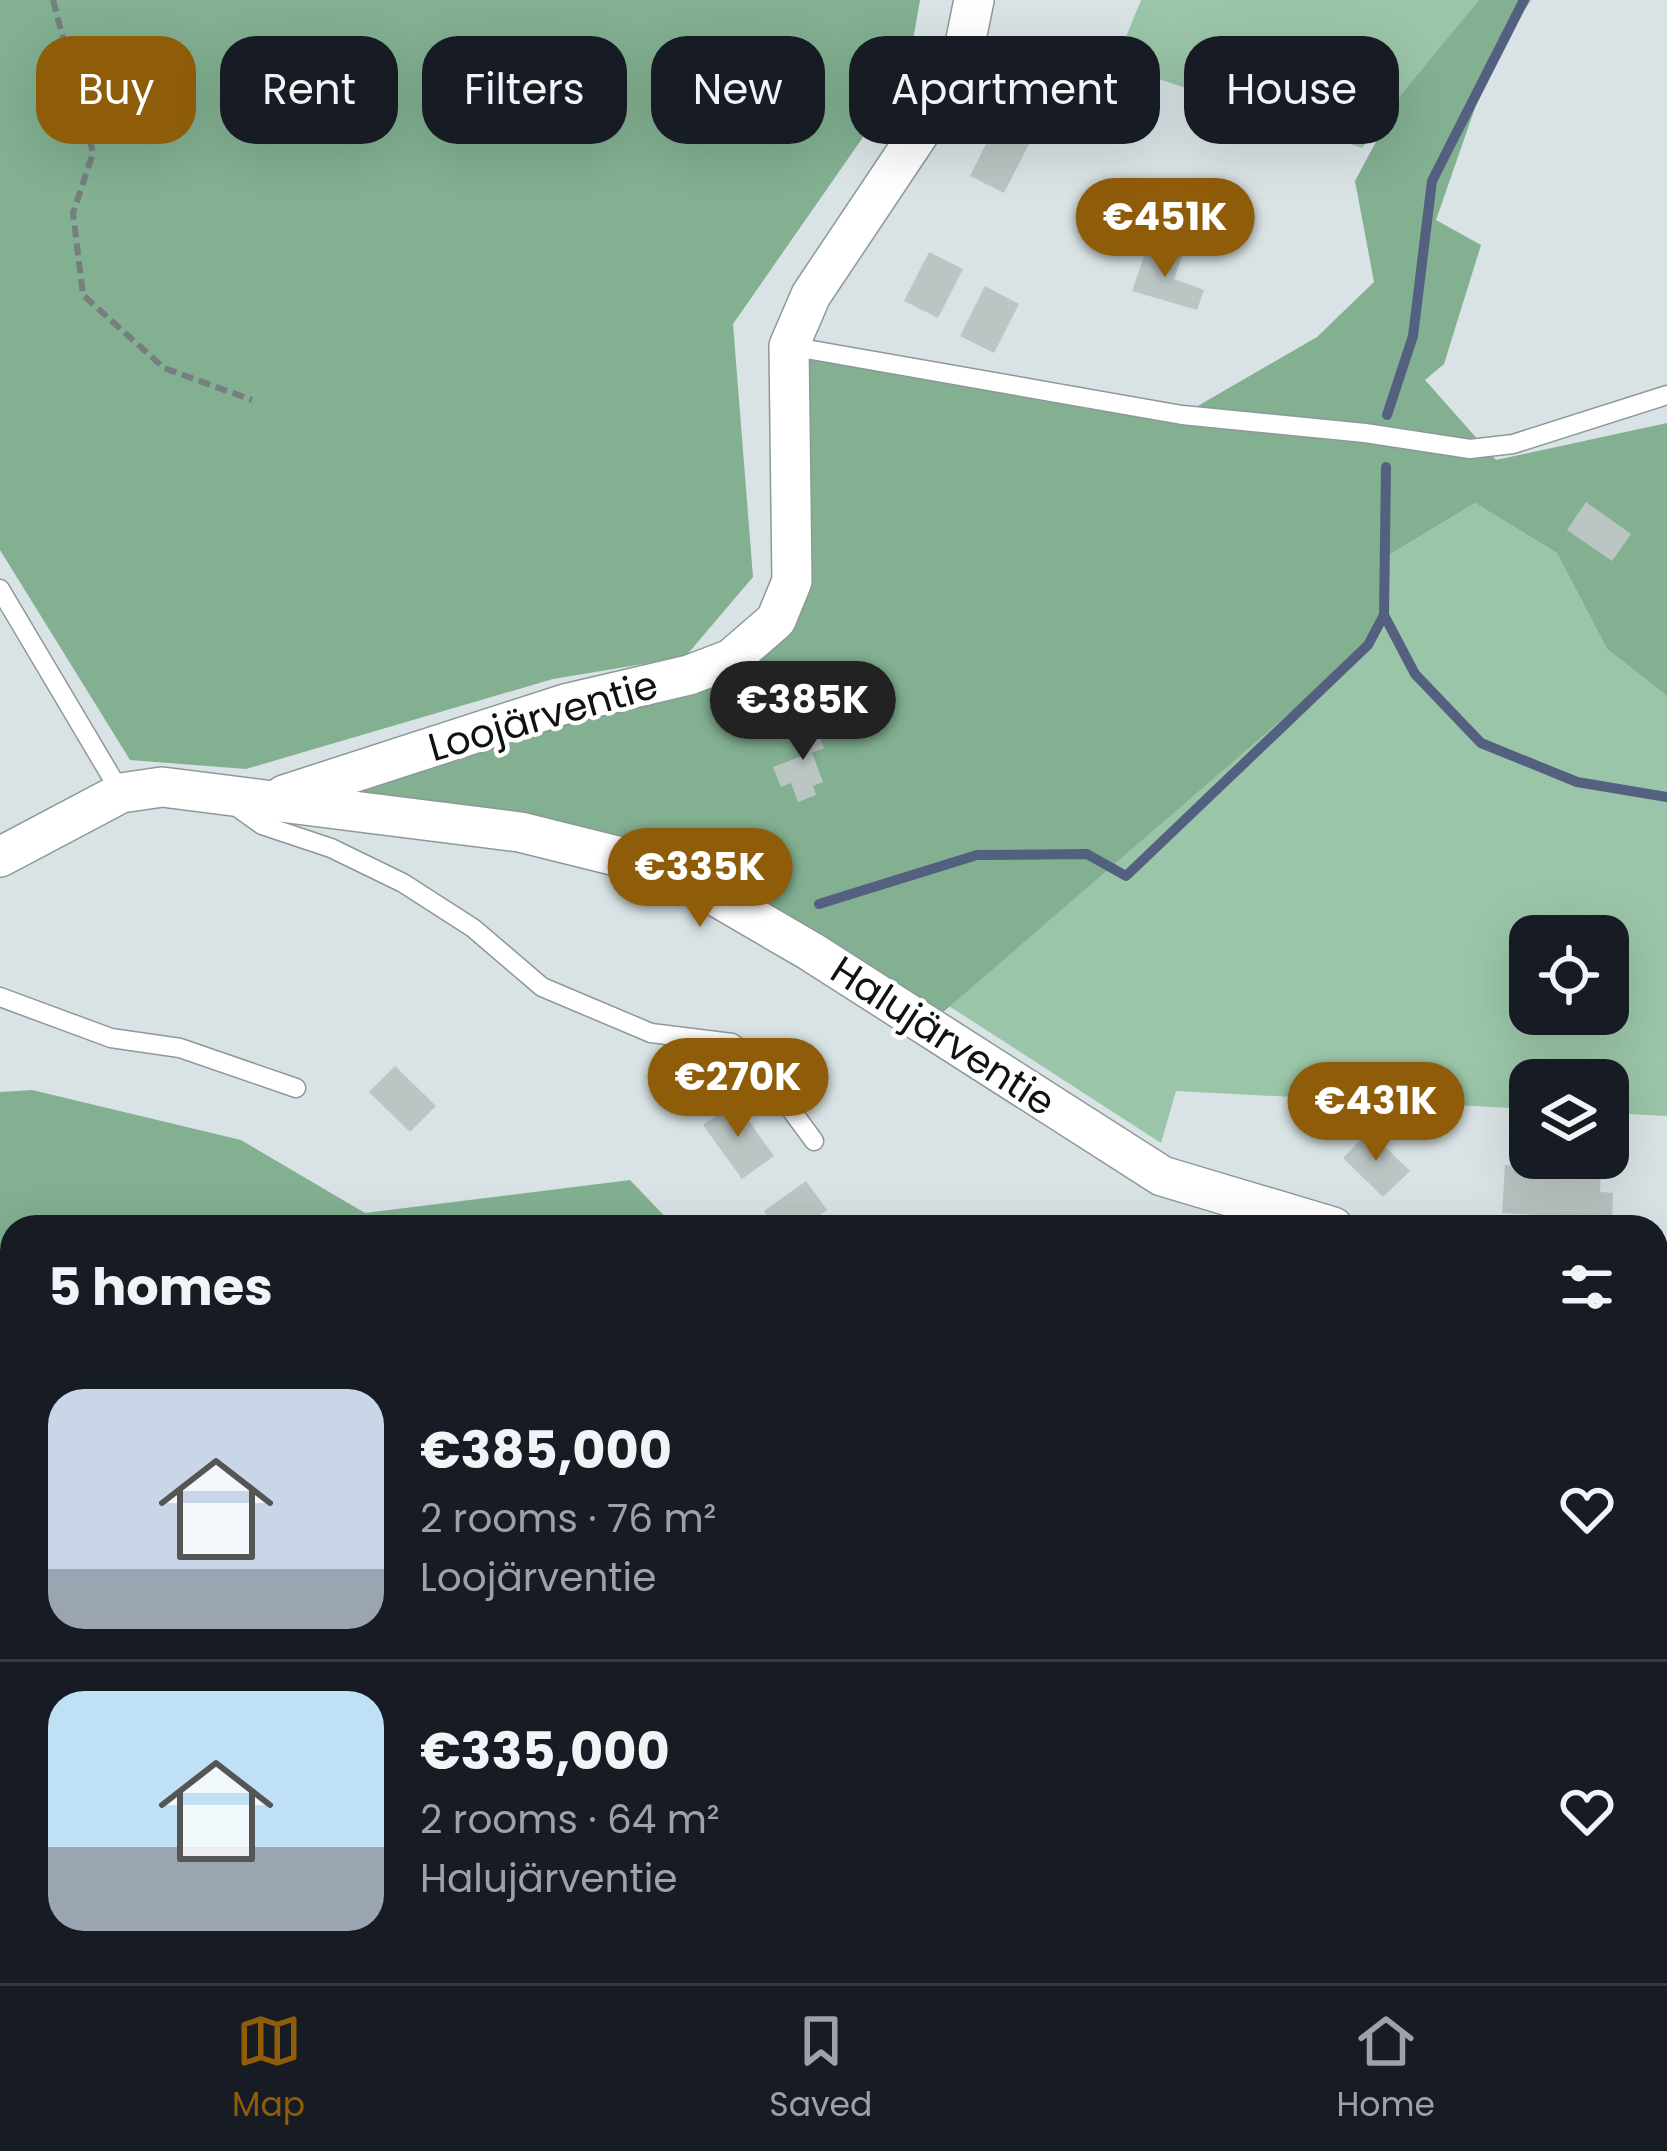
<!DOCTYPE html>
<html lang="en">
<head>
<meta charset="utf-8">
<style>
	body { margin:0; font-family:Poppins,sans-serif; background:#20242c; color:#f1f3f6; height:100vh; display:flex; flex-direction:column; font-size:45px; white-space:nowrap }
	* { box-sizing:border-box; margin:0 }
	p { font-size:39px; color:#9ea1a6 }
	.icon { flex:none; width:66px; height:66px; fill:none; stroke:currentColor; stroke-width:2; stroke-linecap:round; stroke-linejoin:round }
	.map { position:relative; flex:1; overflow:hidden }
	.panel { position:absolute; left:0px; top:1215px; width:1668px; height:768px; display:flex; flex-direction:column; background:#171b24; border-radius:36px 36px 0 0; box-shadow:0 12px 48px #0002 }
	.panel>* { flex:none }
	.banner { position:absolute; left:36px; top:36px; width:1596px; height:108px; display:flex; gap:24px }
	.tools { position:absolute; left:1509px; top:915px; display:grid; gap:24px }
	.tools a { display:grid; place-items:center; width:120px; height:120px; border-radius:24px; background:#171b24; box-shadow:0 12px 48px #0002; font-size:60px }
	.price { position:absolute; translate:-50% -102px; padding:0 27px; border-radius:42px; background:#8f5c0a; color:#fff; font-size:39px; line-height:78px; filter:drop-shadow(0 3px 6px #0008) }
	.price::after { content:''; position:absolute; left:50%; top:72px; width:36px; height:27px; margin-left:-18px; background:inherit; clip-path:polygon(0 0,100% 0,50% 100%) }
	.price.current { background:#222; color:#fff }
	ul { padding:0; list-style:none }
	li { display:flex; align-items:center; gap:36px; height:300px; padding:0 48px }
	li+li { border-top:3px solid #363941 }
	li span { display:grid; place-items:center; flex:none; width:336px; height:240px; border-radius:36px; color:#555 }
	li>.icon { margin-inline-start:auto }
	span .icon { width:144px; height:144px; fill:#fffc; stroke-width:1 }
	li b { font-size:51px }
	h2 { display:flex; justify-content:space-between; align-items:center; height:144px; padding:0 48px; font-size:51px }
	.pill { padding:0 42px; border-radius:36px; background:#171b24; box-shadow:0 12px 48px #0002; font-size:42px; line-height:108px }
	.pill.current { background:#8f5c0a; color:#fff }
	.tab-bar { display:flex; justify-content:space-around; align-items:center; height:168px; border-top:3px solid #363941; background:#171b24; font-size:33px; color:#9ea1a6 }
	.tab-bar a { display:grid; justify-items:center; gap:6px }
	.tab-bar .current { color:#8f5c0a }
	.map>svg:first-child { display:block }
	.green { fill:#9bc5a8; fill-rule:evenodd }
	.forest { fill:#82b091 }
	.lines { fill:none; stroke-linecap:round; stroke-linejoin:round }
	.stream { stroke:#54607f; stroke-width:10 }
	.building { fill:#bbc6c4 }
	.service-casing { stroke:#8e989a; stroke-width:21 }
	.minor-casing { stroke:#8e989a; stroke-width:42 }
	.path { stroke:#777e7f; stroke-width:6; stroke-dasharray:12 6; stroke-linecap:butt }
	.service { stroke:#fff; stroke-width:18 }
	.minor { stroke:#fff; stroke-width:39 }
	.labels { text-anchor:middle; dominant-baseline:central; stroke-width:9; stroke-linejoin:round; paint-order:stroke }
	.street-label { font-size:39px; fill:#0f1213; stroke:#fff }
</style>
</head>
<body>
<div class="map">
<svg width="1667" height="1983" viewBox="0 0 1667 1983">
	<rect width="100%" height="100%" fill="#d9e3e5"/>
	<g class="green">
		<polygon points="1141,0 1479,0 1362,148 1115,64"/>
		<path d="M1475,503L1557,553L1607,649L1667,696V1116L1608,1113V1080H1530V1109L1176,1091L1161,1143L949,1006L1367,645L1384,615V558ZM1530,936H1608V1014H1530Z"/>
	</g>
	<g class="forest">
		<polygon points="0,0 920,0 907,74 733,324 753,577 685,657 553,679 246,769 130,760 0,550"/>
		<polygon points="1479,0 1531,0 1492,59 1436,220 1481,245 1444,364 1425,380 1496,460 1667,423 1667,696 1607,649 1557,553 1475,503 1384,558 1384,615 1368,645 927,1026 668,869 273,799 689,675 776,620 789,346 1182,415 1317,337 1374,282 1355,181 1401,95"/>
		<polygon points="32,1090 241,1140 365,1213 630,1180 675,1227 12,1227 12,1971 1506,1971 1514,1983 0,1983 0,1092"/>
	</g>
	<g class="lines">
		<g class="stream">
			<polyline points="1387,415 1413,336 1432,181 1524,0"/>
			<polyline points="1386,467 1384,615 1415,674 1481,743 1577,782 1667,797"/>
			<polyline points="819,904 977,855 1087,854 1126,876 1368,645 1384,615"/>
		</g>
	</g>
	<g class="building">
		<polygon points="995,126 1029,144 1004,193 970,176"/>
		<polygon points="1148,245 1182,256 1174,279 1204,290 1197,310 1132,291"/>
		<polygon points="929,252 963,269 938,318 904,301"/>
		<polygon points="985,286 1019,304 994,353 960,336"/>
		<polygon points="1586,502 1631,534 1612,561 1567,530"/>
		<polygon points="814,720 824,748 812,753 823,782 813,786 816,795 798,802 791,783 781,787 773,767 802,756 792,729"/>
		<polygon points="395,1066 436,1106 410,1132 369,1092"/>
		<polygon points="735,1102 774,1156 742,1179 703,1125"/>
		<polygon points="1369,1131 1410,1171 1383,1197 1343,1158"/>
		<polygon points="1505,1165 1601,1168 1600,1192 1613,1193 1612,1227 1550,1227 1551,1216 1502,1213"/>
		<polygon points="806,1181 827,1210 803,1227 775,1227 764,1211"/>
		<polygon points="1656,1445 1667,1449 1667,1509 1656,1505"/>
	</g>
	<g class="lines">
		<g class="service-casing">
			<g id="service">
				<polyline points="789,346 1182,415 1365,433 1470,449 1513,444 1667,395"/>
				<polyline points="0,589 121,793"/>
				<polyline points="234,805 262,825 331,848 403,883 473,928 542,987 651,1033 732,1043 753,1058 814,1141"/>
				<polyline points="0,997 111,1038 180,1048 296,1088"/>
			</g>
		</g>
		<g class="minor-casing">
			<g id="minor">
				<polyline points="284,795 565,704 689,675 731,659 776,620 792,581 789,346 811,295 934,111 963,54 974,0"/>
				<polyline points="0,857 121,793 162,787 520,832 669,869 810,951 1162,1176 1333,1227"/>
				<polyline points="1656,1319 1667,1321"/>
			</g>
		</g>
		<g class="path">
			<polyline points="53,0 93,153 73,213 83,295 164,368 252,400"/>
			<polyline points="0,1476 12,1480"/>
			<polyline points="336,1971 354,1983"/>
			<polyline points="814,1971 828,1983"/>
			<polyline points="1047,1971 1052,1983"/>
			<polyline points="253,1983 296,1971"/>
		</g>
		<use href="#service" class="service"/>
		<use href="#minor" class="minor"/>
	</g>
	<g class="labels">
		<g class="street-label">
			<text transform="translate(543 716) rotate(-16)">Loojärventie</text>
			<text transform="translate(943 1036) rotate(33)">Halujärventie</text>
		</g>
	</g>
</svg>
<div class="tools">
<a><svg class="icon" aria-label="locate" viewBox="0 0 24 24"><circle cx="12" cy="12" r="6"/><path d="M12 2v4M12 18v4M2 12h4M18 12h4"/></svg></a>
<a><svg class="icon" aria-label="layers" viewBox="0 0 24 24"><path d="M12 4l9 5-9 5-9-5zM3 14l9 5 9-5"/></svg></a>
</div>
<b class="price" style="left:1165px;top:280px">€451K</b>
<b class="price current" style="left:803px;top:763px">€385K</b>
<b class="price" style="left:700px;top:930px">€335K</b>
<b class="price" style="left:738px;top:1140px">€270K</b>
<b class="price" style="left:1376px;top:1164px">€431K</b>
<div class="banner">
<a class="pill current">Buy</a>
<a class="pill">Rent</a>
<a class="pill">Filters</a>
<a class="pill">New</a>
<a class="pill">Apartment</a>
<a class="pill">House</a>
</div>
<section class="panel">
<h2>5 homes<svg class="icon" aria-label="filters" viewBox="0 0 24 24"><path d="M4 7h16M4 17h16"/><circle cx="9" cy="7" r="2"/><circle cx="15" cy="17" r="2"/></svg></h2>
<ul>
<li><span style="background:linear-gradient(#c9d6e8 75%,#9aa5b1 0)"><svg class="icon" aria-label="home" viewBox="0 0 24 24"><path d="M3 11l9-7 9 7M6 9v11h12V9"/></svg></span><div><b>€385,000</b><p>2 rooms · 76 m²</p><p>Loojärventie</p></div><svg class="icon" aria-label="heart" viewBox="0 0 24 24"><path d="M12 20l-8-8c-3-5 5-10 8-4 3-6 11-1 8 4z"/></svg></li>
<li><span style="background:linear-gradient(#bfe0f5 65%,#9aa5b1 0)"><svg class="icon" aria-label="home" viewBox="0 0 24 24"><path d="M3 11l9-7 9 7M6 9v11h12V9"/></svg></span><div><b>€335,000</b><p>2 rooms · 64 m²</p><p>Halujärventie</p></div><svg class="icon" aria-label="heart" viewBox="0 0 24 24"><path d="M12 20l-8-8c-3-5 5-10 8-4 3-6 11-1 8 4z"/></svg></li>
</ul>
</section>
</div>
<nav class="tab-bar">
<a class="current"><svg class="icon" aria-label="map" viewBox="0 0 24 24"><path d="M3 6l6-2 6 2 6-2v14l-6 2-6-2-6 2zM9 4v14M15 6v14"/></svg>Map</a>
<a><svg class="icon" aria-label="saved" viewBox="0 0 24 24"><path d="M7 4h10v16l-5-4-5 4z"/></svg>Saved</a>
<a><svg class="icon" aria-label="home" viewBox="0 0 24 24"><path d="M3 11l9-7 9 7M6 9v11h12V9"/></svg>Home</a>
</nav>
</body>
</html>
